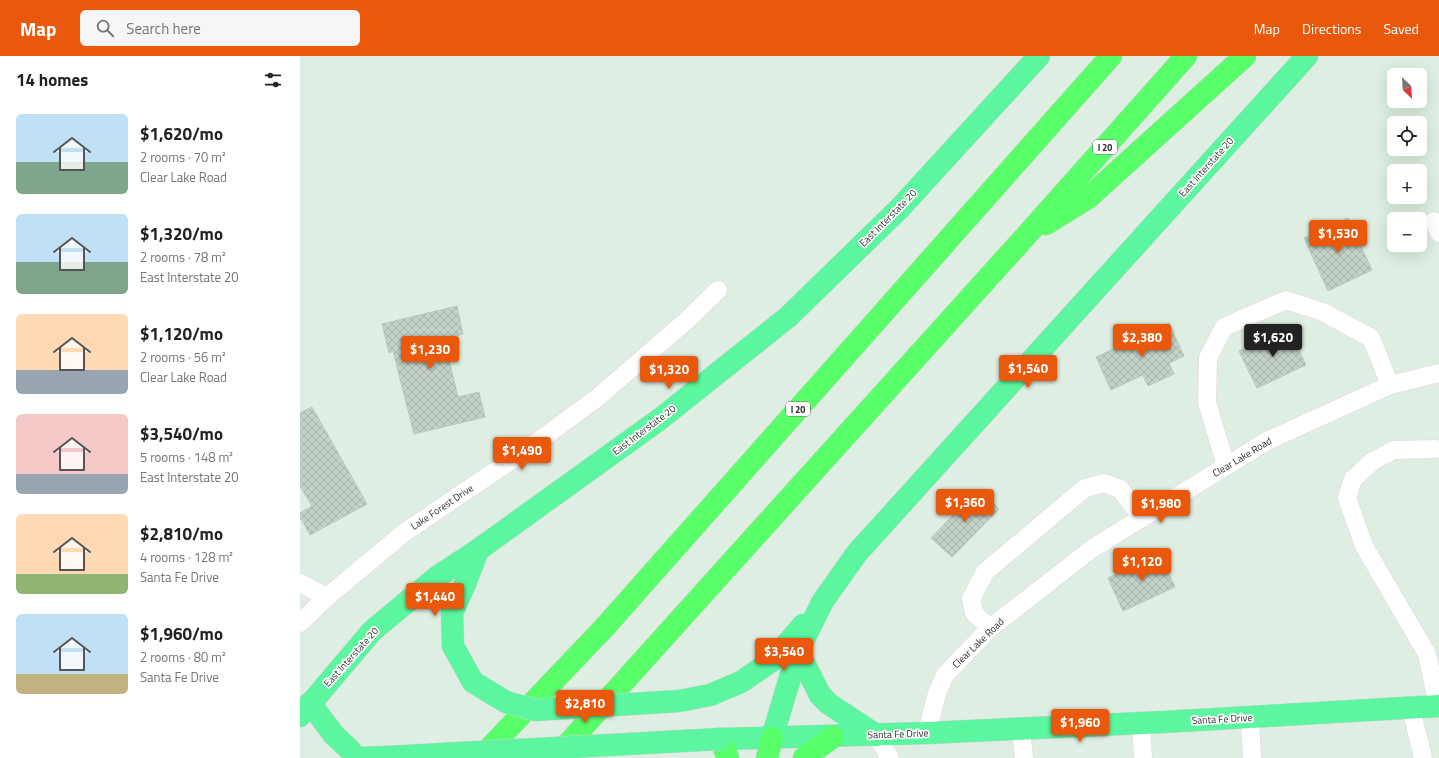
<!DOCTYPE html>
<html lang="en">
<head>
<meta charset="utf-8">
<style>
	body { margin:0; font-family:"Titillium Web",sans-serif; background:#f6f6f6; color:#202124; height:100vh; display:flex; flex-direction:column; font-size:15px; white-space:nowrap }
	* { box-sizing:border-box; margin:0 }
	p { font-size:13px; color:#757577 }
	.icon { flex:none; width:22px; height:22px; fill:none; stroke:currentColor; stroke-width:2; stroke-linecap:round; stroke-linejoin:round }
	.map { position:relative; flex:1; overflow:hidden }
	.panel { display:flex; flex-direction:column; background:#fff; width:300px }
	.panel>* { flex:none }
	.needle { width:26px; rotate:155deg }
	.fabs { position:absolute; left:1087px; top:12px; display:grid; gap:8px }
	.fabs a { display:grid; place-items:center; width:40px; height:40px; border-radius:6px; background:#fff; box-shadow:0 4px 16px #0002; font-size:20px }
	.price { position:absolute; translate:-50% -34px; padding:0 9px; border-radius:4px; background:#ea580c; color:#fff; font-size:13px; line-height:26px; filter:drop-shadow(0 1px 2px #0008) }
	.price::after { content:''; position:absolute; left:50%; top:24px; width:12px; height:9px; margin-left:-6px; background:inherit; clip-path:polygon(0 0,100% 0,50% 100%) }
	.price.current { background:#222; color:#fff }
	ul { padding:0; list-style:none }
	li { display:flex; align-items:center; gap:12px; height:100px; padding:0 16px }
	li span { display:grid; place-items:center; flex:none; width:112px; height:80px; border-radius:6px; color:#555 }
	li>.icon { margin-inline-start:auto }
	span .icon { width:48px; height:48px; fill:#fffc; stroke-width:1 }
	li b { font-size:17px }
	h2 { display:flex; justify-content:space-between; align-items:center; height:48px; padding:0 16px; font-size:17px }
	header { display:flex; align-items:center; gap:24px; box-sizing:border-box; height:56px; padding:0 20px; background:#ea580c; color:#fff }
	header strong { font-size:19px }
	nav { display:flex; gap:22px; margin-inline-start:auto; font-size:14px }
	.search { width:280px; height:36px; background:#f6f6f6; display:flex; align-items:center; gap:10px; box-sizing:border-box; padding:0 14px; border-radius:6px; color:#757577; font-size:15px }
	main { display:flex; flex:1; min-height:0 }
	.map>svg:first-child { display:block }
	.building { fill:url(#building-cross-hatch); stroke:#b7cabd }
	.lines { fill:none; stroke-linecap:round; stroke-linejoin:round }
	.minor-casing { stroke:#e5d3dc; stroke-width:19 }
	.major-casing { stroke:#d1d1d1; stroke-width:23 }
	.highway-casing { stroke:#d1d1d1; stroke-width:23 }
	.minor { stroke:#fff; stroke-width:18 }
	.major { stroke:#5bf69f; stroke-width:22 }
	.highway { stroke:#58ff69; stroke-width:22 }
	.major-bridge-casing { stroke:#d1d1d1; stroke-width:23; stroke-linecap:butt }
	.major-bridge { stroke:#5bf69f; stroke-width:22 }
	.labels { text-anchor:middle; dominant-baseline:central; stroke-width:3.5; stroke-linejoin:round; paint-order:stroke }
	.shield { fill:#fff; stroke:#6b6b6b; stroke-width:1 }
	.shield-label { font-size:9px; font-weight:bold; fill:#2c2c2c }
	.street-label { font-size:10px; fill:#2c2c2c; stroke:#fff }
</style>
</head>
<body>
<header>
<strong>Map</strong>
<div class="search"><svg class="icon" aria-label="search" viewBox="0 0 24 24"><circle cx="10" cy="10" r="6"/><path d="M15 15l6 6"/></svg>Search here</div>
<nav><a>Map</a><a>Directions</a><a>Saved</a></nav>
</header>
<main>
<section class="panel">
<h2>14 homes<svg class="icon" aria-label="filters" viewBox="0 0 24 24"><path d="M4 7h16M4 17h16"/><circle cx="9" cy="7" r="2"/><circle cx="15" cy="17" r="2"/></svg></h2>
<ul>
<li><span style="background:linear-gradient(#bfe0f5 60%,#7fa58c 0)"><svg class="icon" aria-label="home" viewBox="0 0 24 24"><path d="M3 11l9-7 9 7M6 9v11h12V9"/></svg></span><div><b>$1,620/mo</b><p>2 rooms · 70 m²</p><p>Clear Lake Road</p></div></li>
<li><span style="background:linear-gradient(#bfe0f5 60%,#7fa58c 0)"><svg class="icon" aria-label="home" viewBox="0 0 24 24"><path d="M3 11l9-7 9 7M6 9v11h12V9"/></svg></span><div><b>$1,320/mo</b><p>2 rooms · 78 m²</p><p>East Interstate 20</p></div></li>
<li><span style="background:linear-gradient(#ffd9b3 70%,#9aa5b1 0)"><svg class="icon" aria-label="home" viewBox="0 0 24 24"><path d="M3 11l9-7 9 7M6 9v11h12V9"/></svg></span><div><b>$1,120/mo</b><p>2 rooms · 56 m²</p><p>Clear Lake Road</p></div></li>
<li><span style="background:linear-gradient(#f6c9c9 75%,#9aa5b1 0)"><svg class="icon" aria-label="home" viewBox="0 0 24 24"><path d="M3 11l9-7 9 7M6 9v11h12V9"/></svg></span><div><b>$3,540/mo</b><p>5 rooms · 148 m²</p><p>East Interstate 20</p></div></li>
<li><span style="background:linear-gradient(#ffd9b3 75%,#8fb573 0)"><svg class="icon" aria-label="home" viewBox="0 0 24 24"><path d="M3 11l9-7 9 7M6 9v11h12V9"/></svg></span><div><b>$2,810/mo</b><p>4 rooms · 128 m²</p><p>Santa Fe Drive</p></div></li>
<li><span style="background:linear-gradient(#bfe0f5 75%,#c2b280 0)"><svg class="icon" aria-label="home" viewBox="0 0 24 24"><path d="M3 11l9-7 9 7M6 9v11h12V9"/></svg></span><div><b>$1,960/mo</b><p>2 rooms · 80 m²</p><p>Santa Fe Drive</p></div></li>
</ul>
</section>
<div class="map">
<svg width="1139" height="702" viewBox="0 0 1139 702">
	<defs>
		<pattern id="building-cross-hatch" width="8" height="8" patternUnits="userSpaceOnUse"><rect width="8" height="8" fill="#c3d1c6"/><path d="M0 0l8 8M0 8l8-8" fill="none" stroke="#a8b4aa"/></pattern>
	</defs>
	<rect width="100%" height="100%" fill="#deeee2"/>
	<g class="building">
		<polygon points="1048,162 1072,214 1028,235 1004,182"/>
		<polygon points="157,250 163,278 144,283 158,341 179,336 185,361 114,378 93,295 89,297 82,268"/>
		<polygon points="869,267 884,300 869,307 874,318 848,330 843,319 811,334 796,301"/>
		<polygon points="988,271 1006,309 957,332 939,295"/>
		<polygon points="12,351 67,448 10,479 0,461 0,457 12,450 0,430 0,357"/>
		<polygon points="678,433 699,453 652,501 631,482"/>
		<polygon points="860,498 875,531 823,555 808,522"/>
	</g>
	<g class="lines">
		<g class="minor-casing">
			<g id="minor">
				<polyline points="1134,165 1139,177"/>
				<polyline points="1136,393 1094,394 1073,405 1053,423 1047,442 1064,490 1127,598 1138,650"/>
				<polyline points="926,410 907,346 908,302 924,271 986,244 1023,256 1071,282 1090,329"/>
				<polyline points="0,527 27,541"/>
				<polyline points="0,567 27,541 105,476 222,397 297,342 386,265 418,234"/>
				<polyline points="690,572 674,557 671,543 685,516 785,432 804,427 820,433 842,462"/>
				<polyline points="1111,652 1123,702"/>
				<polyline points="950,661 952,702"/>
				<polyline points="841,667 843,702"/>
				<polyline points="721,672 724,702"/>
				<polyline points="627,677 637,637 645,619 690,572 793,492 967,385 1090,329 1139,317"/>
				<polyline points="576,679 590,702"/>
			</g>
		</g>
		<g class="major-casing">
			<g id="major">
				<polyline points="498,595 520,639 529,648 576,679"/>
				<polyline points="173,626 153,590 152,557 165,528 178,494"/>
				<polyline points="410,639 441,626 473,604 503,569"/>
				<polyline points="10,647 34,679 50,694 56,702"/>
				<polyline points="0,660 72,575 137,521 178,494 360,363 488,261 599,153 739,0"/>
				<polyline points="472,682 498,595 523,545 557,497 1007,0"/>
				<polyline points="420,683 627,677 864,666 1139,650"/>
				<polyline points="58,702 88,701"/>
			</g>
		</g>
		<g class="highway-casing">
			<g id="highway">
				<polyline points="746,168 788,142 945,0"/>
				<polyline points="420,683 428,702"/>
				<polyline points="180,702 304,572 811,0"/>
				<polyline points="255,702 724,182 886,0"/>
				<polyline points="467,702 472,682"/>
				<polyline points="504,702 533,681"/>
			</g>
		</g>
		<use href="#minor" class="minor"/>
		<use href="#major" class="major"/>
		<use href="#highway" class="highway"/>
		<g class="major-bridge-casing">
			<g id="major-bridge">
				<polyline points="173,626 206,646 235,654 379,645 410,639"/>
				<polyline points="88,701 420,683"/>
			</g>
		</g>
		<use href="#major-bridge" class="major-bridge"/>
	</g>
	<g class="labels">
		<g class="shield">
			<rect x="793" y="84" width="24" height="14" rx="3"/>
			<rect x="486" y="346" width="24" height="14" rx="3"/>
		</g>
		<g class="shield-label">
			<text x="805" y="91">I 20</text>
			<text x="498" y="353">I 20</text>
		</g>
		<g class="street-label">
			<text transform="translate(906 111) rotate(-48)">East Interstate 20</text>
			<text transform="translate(588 162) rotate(-45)">East Interstate 20</text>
			<text transform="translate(344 374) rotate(-37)">East Interstate 20</text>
			<text transform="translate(942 401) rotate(-31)">Clear Lake Road</text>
			<text transform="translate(142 451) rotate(-34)">Lake Forest Drive</text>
			<text transform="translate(678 587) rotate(-44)">Clear Lake Road</text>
			<text transform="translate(51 601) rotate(-48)">East Interstate 20</text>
			<text transform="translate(922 663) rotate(-3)">Santa Fe Drive</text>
			<text transform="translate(598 678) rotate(-2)">Santa Fe Drive</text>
		</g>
	</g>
</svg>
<div class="fabs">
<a><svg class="needle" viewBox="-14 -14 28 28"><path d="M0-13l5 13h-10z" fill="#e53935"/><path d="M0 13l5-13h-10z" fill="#757577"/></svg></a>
<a><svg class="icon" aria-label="locate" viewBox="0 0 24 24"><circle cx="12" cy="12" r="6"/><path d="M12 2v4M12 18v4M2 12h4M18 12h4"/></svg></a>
<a>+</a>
<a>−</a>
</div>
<b class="price" style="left:1038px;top:198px">$1,530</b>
<b class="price" style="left:842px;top:302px">$2,380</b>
<b class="price current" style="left:973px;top:302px">$1,620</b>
<b class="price" style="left:130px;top:314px">$1,230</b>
<b class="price" style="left:728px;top:333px">$1,540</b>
<b class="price" style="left:369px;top:334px">$1,320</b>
<b class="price" style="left:222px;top:415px">$1,490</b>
<b class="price" style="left:665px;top:467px">$1,360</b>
<b class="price" style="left:861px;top:468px">$1,980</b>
<b class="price" style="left:842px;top:526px">$1,120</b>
<b class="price" style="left:135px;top:561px">$1,440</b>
<b class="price" style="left:484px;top:616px">$3,540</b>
<b class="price" style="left:285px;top:668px">$2,810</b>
<b class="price" style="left:780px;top:687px">$1,960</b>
</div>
</main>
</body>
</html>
